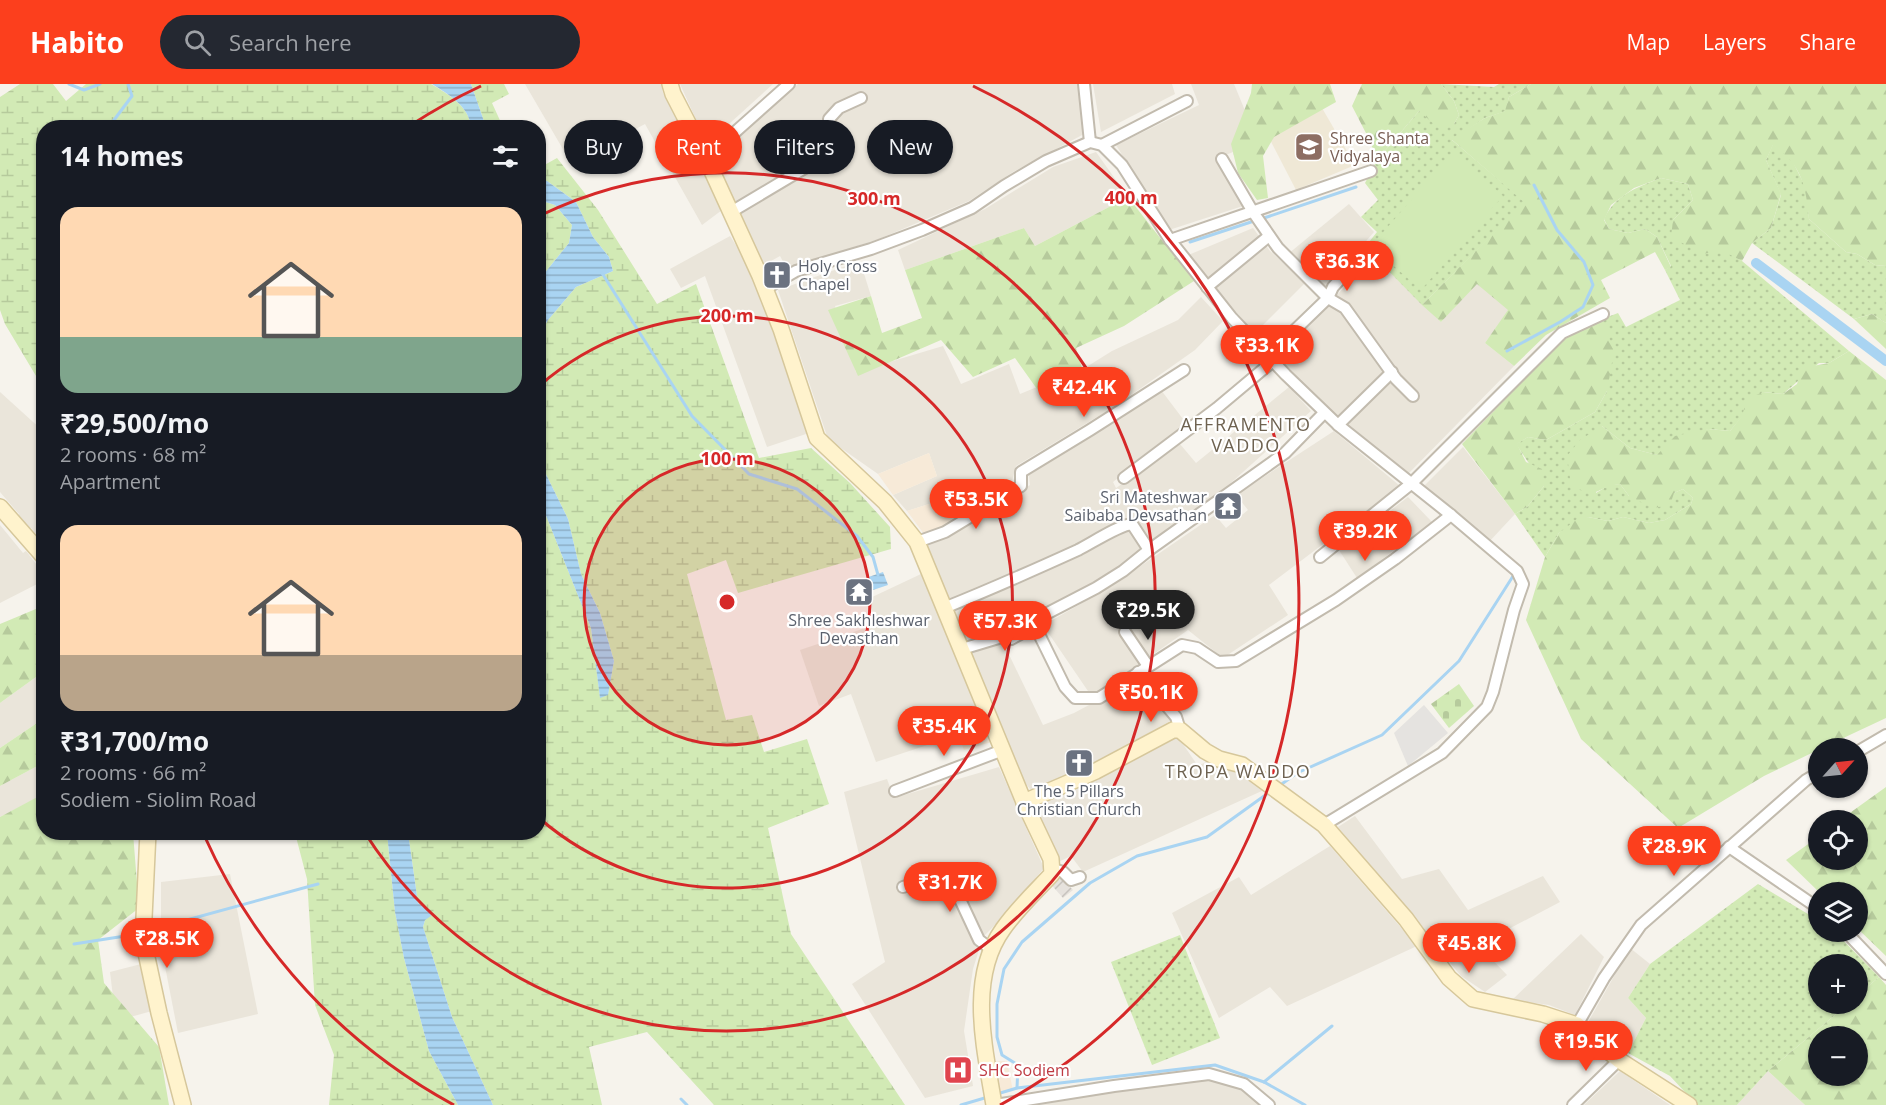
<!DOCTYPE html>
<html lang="en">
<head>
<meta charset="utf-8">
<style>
	body { margin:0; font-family:"Open Sans",sans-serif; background:#242831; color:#f1f3f6; height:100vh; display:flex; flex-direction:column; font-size:22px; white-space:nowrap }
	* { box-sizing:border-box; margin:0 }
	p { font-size:20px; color:#9ea1a6 }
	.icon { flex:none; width:33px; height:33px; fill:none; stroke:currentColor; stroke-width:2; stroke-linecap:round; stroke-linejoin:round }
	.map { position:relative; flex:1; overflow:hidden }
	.details { position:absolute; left:36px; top:36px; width:510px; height:720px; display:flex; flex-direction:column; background:#171b24; border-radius:24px; box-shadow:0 2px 4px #0004 }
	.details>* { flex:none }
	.guide { position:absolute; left:564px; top:36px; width:570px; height:54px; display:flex; gap:12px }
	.needle { width:39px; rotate:63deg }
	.controls { position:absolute; left:1808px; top:654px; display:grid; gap:12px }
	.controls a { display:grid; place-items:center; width:60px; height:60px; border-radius:50%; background:#171b24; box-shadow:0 2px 4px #0004; font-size:30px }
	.price { position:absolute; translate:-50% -51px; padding:0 14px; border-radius:21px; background:#fc3f1d; color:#fff; font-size:20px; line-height:39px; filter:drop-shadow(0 2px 3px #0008) }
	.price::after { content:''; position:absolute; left:50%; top:36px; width:18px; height:14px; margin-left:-9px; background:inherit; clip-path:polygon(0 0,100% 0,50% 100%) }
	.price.current { background:#222; color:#fff }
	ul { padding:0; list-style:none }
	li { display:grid; align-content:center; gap:12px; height:318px; padding:0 24px }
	li span { display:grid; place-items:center; height:186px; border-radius:18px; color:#555 }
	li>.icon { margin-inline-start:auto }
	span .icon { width:108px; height:108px; fill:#fffc; stroke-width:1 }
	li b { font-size:26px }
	h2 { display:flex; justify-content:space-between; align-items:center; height:72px; padding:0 24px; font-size:26px }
	.tag { padding:0 21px; border-radius:27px; background:#171b24; box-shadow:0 2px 4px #0004; font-size:21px; line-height:54px }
	.tag.current { background:#fc3f1d; color:#fff }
	header { display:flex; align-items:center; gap:36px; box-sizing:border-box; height:84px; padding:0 30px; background:#fc3f1d; color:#fff }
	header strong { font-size:28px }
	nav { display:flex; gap:33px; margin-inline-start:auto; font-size:21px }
	.search { width:420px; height:54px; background:#242831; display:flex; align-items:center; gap:15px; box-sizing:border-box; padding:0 21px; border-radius:33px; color:#9ea1a6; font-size:22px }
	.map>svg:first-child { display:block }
	.residential { fill:#eae5da }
	.commercial { fill:#f7ead8 }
	.industrial { fill:url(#industrial-furrows) }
	.education { fill:#efe8d6 }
	.grass { fill:url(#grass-dots) }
	.forest { fill:url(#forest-firs); fill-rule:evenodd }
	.wetland { fill:url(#wetland-marsh) }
	.cemetery { fill:url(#cemetery-stones) }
	.pitch { fill:#d2eab5 }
	.parking { fill:#e5e3e0 }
	.water { fill:url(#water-rules) }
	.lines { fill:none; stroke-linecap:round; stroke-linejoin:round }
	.stream { stroke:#a9d4f2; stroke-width:3 }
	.canal { stroke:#a9d4f2; stroke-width:10 }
	.street-casing { stroke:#c2bbae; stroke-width:14 }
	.secondary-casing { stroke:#d6c79b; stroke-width:18 }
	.street { stroke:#fff; stroke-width:10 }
	.secondary { stroke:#fff3cd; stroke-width:15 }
	.ring { fill:none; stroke:#d62828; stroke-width:3 }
	.labels { text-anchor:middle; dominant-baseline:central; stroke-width:4.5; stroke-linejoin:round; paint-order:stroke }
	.education-label { font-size:16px; fill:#785e54; stroke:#fff; text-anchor:start }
	.worship-label { font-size:16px; fill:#5b616d; stroke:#fff }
	.health-label { font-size:16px; fill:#be3a42; stroke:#fff; text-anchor:start }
	.neighbourhood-label { font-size:18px; letter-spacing:1.5px; fill:#6e6250; stroke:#fff }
	.centre { fill:#d62828; stroke:#fff; stroke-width:3 }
	.ring-label { font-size:18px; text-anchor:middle; font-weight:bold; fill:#d62828; stroke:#fff; stroke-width:4.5; stroke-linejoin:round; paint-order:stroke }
</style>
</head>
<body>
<header>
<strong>Habito</strong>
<div class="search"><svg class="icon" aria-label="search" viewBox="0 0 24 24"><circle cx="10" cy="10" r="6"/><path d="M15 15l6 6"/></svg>Search here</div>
<nav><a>Map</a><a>Layers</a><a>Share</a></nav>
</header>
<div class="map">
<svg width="1886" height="1021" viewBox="0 0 1886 1021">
	<defs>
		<pattern id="industrial-furrows" width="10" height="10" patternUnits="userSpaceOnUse" patternTransform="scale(1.5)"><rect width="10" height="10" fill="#e6e2dd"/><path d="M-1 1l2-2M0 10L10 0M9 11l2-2" fill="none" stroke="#c7c3be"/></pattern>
		<pattern id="grass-dots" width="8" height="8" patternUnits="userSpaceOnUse" patternTransform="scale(1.5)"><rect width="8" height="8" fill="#d2eab5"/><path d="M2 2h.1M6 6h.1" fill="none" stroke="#b6ca9c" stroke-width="1.8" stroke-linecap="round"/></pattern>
		<pattern id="forest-firs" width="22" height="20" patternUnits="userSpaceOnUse" patternTransform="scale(1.5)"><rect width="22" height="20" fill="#d2eab5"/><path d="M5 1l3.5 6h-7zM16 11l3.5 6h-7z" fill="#b6ca9c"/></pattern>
		<pattern id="wetland-marsh" width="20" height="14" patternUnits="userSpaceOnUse" patternTransform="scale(1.5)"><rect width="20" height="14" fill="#d2eab5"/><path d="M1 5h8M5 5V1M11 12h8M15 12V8" fill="none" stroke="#b6ca9c"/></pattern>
		<pattern id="cemetery-stones" width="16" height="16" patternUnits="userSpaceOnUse" patternTransform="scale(1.5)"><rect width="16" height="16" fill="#d2eab5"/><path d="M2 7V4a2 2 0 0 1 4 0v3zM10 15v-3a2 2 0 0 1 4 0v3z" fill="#b6ca9c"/></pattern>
		<pattern id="water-rules" width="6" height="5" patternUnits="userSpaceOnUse" patternTransform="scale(1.5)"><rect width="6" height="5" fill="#a9d4f2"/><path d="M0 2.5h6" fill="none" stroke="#8caec5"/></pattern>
	</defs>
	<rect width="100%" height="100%" fill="#f6f3ec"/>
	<g class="residential">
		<polygon points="525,0 661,0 663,9 722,126 702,141 645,40 571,79"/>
		<polygon points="680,0 773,0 707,60"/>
		<polygon points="798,0 1078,0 1084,50 1013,88 969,117 879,155 787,185 780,172 764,181 714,75"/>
		<polygon points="1093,0 1172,0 1175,10 1101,48"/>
		<polygon points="1191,0 1234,0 1258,58 1218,74 1243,122 1169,146 1116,61 1199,21"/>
		<polygon points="1096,68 1128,113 1035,162 1024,144 905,186 898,166 985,125 1053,83"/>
		<polygon points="1349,120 1374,148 1325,204 1288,170"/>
		<polygon points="1253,144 1270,167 1305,199 1255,249 1186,172"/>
		<polygon points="730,152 746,177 779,259 809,349 767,363 705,192 681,204 670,185"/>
		<polygon points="1374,173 1441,238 1477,199 1509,226 1485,259 1514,282 1408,390 1336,333 1275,274"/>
		<polygon points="860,177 871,212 835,222 856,288 943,262 961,300 1009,280 1020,310 1088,282 1112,267 1178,236 1201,213 1223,237 1195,266 1117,321 1016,382 1011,401 960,436 951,413 907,427 893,411 937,392 929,369 878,390 828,355 778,206"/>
		<polygon points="1289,303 1311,327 1214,414 1113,487 1036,530 1009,552 998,548 965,559 926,459 966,440 1030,401 1029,391 1161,306 1186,339 1113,398 1116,404 1180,360 1196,379"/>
		<polygon points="0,308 43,347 43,458 31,444 29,446 16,434 19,430 0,408"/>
		<polygon points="1334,347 1400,402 1269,501 1288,531 1223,574 1188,546 1102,606 1090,610 1047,547 1049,538 1110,503 1215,431 1226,444 1248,426 1236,411"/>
		<polygon points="1463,363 1515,430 1488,459 1424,402"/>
		<polygon points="1408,413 1432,438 1357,494 1339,466"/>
		<polygon points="0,441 23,469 26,467 40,485 38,487 44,494 43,497 0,519"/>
		<polygon points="921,490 988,641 876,678 851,610 819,622 800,566 877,540 868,515"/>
		<polygon points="1002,556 1043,641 1074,629 1136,596 1172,636 1108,672 1041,704 1030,705 1019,691 968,567"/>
		<polygon points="43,588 43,635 0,664 0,619"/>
		<polygon points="1176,650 1198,682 1210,676 1247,692 1264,706 1083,788 1071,772 1056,779 1033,721"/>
		<polygon points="43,679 43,711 0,733 0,702"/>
		<polygon points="999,683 1044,784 1004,832 983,853 973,885 964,947 973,1002 925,1014 852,900 885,878 844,708 887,695 894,714"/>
		<polygon points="1355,732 1402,795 1439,785 1468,826 1543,792 1560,818 1478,861 1507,891 1485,908 1461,892 1338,743"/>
		<polygon points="1330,762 1417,862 1287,922 1270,903 1219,934 1172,829 1239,793 1251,811"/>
		<polygon points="230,790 258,930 178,949 161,862 161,798"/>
		<polygon points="1581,850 1604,873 1575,931 1549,921 1512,916"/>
		<polygon points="1630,864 1650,880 1628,914 1646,934 1628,969 1587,940"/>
		<polygon points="141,880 152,927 116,937 110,888"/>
		<polygon points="1620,987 1670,1021 1584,1021"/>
		<polygon points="1768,987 1805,1021 1737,1021"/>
		<polygon points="1210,995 1236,1002 1262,1021 1037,1021 1169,999"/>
	</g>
	<g class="commercial">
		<polygon points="929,369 937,392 893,411 878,390"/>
		<polygon points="951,413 960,436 924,450 907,427"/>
		<polygon points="988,641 995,657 964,666 958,651"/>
		<polygon points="991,977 1007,977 1013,1007 995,1011"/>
	</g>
	<polygon class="industrial" points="1057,789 1073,806 1063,814 1048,797"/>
	<polygon class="education" points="1318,17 1355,81 1296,106 1264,44"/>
	<g class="grass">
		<polygon points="1441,0 1494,3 1499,0 1531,0 1509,13 1506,27 1485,34 1452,56 1525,118 1422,221 1365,163 1377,148 1361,133 1378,116 1365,99 1377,76 1419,27 1454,40 1459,31 1454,17"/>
		<polygon points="1773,60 1791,74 1807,106 1809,135 1846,168 1857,170 1875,181 1886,182 1886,239 1872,230 1854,235 1752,159 1771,144 1781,111 1766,76"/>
		<path d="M1661,94L1688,100L1693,116L1673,136L1742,177L1849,267L1829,279H1819L1783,310L1763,308L1730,347L1708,345L1657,371L1630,364L1602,342L1596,409L1609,401L1620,400L1629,412L1674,409L1683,405L1693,414L1691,420L1665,436L1649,439L1623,433L1608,437L1588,433L1559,449L1545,473L1515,430L1527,423L1544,402L1516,360L1528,353L1546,356L1595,328L1607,307L1592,239L1618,229L1626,243L1680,216L1665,186L1671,182L1657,153L1645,145L1628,149L1609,145L1604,135C1616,110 1636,104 1661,94Z"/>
		<polygon points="1758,800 1818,836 1818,848 1835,848 1879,893 1857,912 1857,880 1818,880 1818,920 1848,920 1768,987 1737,1021 1697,1021 1670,992 1628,969 1646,934 1628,914 1650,880"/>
		<polygon points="1180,851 1220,954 1152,981 1111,878"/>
	</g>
	<g class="forest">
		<polygon points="1252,0 1330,0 1336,18 1274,53 1263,72 1268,114 1257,116 1238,89 1231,60 1251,9"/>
		<polygon points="1362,0 1441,0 1454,17 1459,31 1454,40 1441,46 1419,27 1377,76 1369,55 1352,22"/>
		<path d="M1531,0H1886V182L1875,181L1857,170L1846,168L1809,135C1806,102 1802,81 1773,61L1766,76L1781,110L1771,144L1752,159L1742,177L1721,166L1703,170L1671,153L1673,136L1693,116L1688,100L1661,94L1634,104L1611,121L1604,136L1609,145L1628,149L1645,145L1657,153L1671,183L1665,186L1655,168L1601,196L1610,214L1546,251L1514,282L1485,259L1508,226L1477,200L1441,238L1422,221L1524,118L1451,55L1485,34L1505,27L1509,13Z"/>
		<polygon points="1128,113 1194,197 1124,242 1076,264 1084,291 1037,305 1015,274 973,293 941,256 858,292 828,226 871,212 882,249 922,234 905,186 1024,144 1035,162"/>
		<polygon points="1872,230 1886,239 1886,265 1854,235"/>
		<polygon points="1592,239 1605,243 1614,267 1607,307 1595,328 1546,356 1528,353 1517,360 1526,378 1542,385 1544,402 1527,423 1515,430 1462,360 1570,248"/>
		<path d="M1849,267L1886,296V634L1822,664H1818V666L1764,692L1678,744L1581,655L1526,536L1545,473L1559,449L1577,435L1588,433L1608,437L1623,433L1649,439L1665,436L1691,420L1693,414L1683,405L1674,409L1670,421L1653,424L1629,412L1620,400C1594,403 1600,417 1571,401L1567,372L1580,356L1602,342L1630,364L1657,371L1675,352L1708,345L1730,347L1742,332L1747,315L1763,308L1783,310L1797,300L1802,284L1829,279Z"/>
		<polygon points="43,522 43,588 0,619 0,540"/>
		<polygon points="43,635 43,679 0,702 0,664"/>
		<polygon points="1886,703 1886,872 1857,844 1857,808 1819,808 1786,776 1818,753 1818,776 1857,776 1857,736 1840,736"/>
		<polygon points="43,710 44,748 133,749 139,824 98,856 104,899 159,963 169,1021 0,1021 0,733"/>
		<path d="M1879,893L1886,901V1021H1805L1768,987L1848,920H1857V912ZM1818,952H1857V992H1818Z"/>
	</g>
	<g class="wetland">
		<path d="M20,0H53L66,17L86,0H431C448,10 469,22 471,43L44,44L43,301L39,297L5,240L0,226V13Z"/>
		<polygon points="471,0 504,0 509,10 492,19 503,43 486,43"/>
		<polygon points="557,74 598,126 657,220 696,200 759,374 811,364 850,399 890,443 891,465 738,509 726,476 687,490 726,636 752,631 764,668 807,655 829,720 768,744 791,850 905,1021 714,1021 647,948 589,963 602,1021 493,1021 452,933 423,843 425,836 424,824 418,819 408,749 538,748 539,414 591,544 600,613 608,610 614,577 600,529 581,490 568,435 539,376 539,251 548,236 576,203 613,187 609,173 593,153 576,118 547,97 539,96 539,84"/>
		<polygon points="539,116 555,121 572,141 569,159 539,196"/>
		<polygon points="295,749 387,749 395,828 404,874 429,967 458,1021 329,1021 334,971 315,921 307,795"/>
	</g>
	<polygon class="cemetery" points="1459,600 1474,622 1449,644 1431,620"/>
	<polygon class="pitch" points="1453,68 1503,112 1421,206 1371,162"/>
	<polygon class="parking" points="1424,621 1448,649 1408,682 1394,649"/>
	<g class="water">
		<path d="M432,0H471L486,43H471C469,22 448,10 432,0Z"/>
		<polygon points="539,96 547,97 576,118 593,153 609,173 613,187 576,203 548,236 539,251 539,196 569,159 572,141 555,121 539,116"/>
		<polygon points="539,376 568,435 581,490 600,529 614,577 608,611 600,614 591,544 539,414"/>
		<polygon points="883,488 888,501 864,509 860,496"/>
		<polygon points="387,749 408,749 418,819 430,826 431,832 425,836 423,843 452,933 493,1021 458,1021 429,967 404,874 395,828"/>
	</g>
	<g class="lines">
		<g class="stream">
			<polyline points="69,0 84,6 100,0"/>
			<polyline points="108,44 132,12 128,0"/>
			<polyline points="44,128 41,131 39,187 44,191"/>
			<polyline points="1261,135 1356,103"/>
			<polyline points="1190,158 1254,137"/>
			<polyline points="602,189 692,332 749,390 797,405 857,452 873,473 878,491"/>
			<polyline points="1507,267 1560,238 1583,223 1593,201 1584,178 1557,146 1534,101"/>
			<polyline points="38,578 44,574"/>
			<polyline points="1279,702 1297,689 1382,651 1459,577 1515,489"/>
			<polyline points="150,846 318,800"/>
			<polyline points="74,860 138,850"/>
			<polyline points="1264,998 1332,942"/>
			<polyline points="1017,1004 1018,981 1002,971 997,953 997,920 1004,885 1022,858 1090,799 1137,772 1207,753 1271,707"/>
			<polyline points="997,1010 1017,1004 1215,981 1264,998 1305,1021"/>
			<polyline points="681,1015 687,1021"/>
			<polyline points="961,1021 988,1013"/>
		</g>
		<polyline class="canal" points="1756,179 1886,277"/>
		<g class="street-casing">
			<g id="street">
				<polyline points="1084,0 1090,58"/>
				<polyline points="1102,61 1187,17"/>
				<polyline points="706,74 789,0"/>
				<polyline points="1222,75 1253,128 1278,164 1328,214 1345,224 1396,295 1413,312"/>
				<polyline points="731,128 830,69 832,57 829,35 839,24 861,14"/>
				<polyline points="1170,156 1371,87"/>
				<polyline points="1207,203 1269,152"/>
				<polyline points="765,205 796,187 871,165 922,146 972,124 1004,102 1046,77 1090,58 1102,61 1122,81 1170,156 1232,234 1286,291 1338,341 1451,431 1517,487 1523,500 1514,526 1493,608 1487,623 1442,669 1324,741"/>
				<polyline points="1268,272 1328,214 1333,203 1367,166"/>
				<polyline points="1324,329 1285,369 1149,466 1123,487 1096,504 1042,532 1035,542 1065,603 1075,614 1099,614 1182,561 1197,564 1218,578 1236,577 1336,516 1395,475 1451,431"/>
				<polyline points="1338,341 1392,288"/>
				<polyline points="1124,394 1217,324 1273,277"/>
				<polyline points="917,458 945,448 1021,402 1021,388 1090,346 1184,286"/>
				<polyline points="1320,473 1412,399 1562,249 1603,230"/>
				<path d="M944,524C989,506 1034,486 1078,466C1092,459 1119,441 1132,440L1149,466"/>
				<polyline points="1125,548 1148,582"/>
				<polyline points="962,565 1002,553 1011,555 1035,542"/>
				<polyline points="1138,588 1176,633 1180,646"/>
				<polyline points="1857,668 1886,651"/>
				<polyline points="895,707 1003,666"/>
				<polyline points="1729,763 1818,824"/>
				<polyline points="1053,785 1063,788 1071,796 1080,793"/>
				<polyline points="903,803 940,790 951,796 979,856 991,865"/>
				<polyline points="1846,848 1886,890"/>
				<polyline points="1577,941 1604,894 1641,841 1806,696 1818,689"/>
				<polyline points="995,1021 1114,1002 1209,990 1244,1000 1269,1021"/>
				<polyline points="1573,1021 1619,976"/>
			</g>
		</g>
		<g class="secondary-casing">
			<g id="secondary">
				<path d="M670,0L673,10L706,74L760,192L781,245L817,354L885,418L917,458L1024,718L1051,775L1052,790C1035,808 1017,825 1003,845C967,895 985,965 994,1021"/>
				<polyline points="0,423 44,473"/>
				<polyline points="1024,718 1096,687 1173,646 1180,646 1205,667 1219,675 1242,681 1324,741 1406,835 1449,894 1473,915 1543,930 1577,941 1619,976 1689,1021"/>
				<polyline points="148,748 143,855 159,929 183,1021"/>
			</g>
		</g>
		<use href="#street" class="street"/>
		<use href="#secondary" class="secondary"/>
	</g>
	<circle cx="727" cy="518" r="143" fill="#d62828" fill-opacity=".12"/>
	<g class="ring">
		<circle cx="727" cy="518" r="143"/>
		<path d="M539 302A286 286 0 1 1 539 734"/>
		<path d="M539 132A429 429 0 1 1 365 749"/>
		<path d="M454 1021A572 572 0 0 1 204 751M411 41A572 572 0 0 1 481 2M973 2A572 572 0 0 1 1000 1021"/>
	</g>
	<defs>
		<g id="school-square" transform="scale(1.5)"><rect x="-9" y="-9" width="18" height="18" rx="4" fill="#8d6e63" stroke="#fff"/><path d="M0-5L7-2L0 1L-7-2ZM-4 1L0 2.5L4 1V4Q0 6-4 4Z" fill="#fff"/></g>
		<g id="church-square" transform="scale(1.5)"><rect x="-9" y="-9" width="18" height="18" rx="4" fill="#6b7280" stroke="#fff"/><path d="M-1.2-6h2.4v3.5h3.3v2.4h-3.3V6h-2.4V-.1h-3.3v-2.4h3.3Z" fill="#fff"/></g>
		<g id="temple-square" transform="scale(1.5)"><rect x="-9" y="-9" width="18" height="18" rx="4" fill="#6b7280" stroke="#fff"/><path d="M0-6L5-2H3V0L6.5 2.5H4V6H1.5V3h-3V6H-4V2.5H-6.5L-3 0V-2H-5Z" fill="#fff"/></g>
		<g id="hospital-square" transform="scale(1.5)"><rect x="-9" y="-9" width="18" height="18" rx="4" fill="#e0444e" stroke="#fff"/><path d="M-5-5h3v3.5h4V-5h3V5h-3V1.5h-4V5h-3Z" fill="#fff"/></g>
	</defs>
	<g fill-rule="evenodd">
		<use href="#school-square" x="1309" y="63"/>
		<use href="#church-square" x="777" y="191"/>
		<use href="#temple-square" x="1228" y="422"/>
		<use href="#temple-square" x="859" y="508"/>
		<use href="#church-square" x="1079" y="679"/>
		<use href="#hospital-square" x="958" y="986"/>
	</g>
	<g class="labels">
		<g class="education-label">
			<text x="1330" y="54">Shree Shanta<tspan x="1330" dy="18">Vidyalaya</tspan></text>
		</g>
		<g class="worship-label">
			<text x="798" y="182" text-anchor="start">Holy Cross<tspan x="798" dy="18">Chapel</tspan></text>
			<text x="1207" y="413" text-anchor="end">Sri Mateshwar<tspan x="1207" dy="18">Saibaba Devsathan</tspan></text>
			<text x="859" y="536">Shree Sakhleshwar<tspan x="859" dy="18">Devasthan</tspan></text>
			<text x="1079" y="707">The 5 Pillars<tspan x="1079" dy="18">Christian Church</tspan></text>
		</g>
		<g class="health-label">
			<text x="979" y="986">SHC Sodiem</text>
		</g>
		<g class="neighbourhood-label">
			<text x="1246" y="340">AFFRAMENTO<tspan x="1246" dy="21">VADDO</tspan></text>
			<text x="1238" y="687">TROPA WADDO</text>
		</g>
	</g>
	<circle cx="727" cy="518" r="9" class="centre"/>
	<g class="ring-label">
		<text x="1131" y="120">400 m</text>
		<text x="874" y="121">300 m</text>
		<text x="727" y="238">200 m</text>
		<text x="727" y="381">100 m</text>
	</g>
</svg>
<div class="controls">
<a><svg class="needle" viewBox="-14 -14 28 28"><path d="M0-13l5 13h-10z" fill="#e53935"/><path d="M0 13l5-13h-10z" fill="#9ea1a6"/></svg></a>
<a><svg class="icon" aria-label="locate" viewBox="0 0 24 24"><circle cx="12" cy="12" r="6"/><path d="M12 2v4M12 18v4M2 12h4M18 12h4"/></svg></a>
<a><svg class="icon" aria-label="layers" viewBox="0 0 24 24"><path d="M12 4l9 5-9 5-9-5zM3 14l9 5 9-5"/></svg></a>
<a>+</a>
<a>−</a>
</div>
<b class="price" style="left:1347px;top:208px">₹36.3K</b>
<b class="price" style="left:1267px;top:292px">₹33.1K</b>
<b class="price" style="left:1084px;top:334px">₹42.4K</b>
<b class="price" style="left:976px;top:446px">₹53.5K</b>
<b class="price" style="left:1365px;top:478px">₹39.2K</b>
<b class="price current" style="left:1148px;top:557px">₹29.5K</b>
<b class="price" style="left:1005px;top:568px">₹57.3K</b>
<b class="price" style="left:1151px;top:639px">₹50.1K</b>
<b class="price" style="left:944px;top:673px">₹35.4K</b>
<b class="price" style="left:1674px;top:793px">₹28.9K</b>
<b class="price" style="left:950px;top:829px">₹31.7K</b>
<b class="price" style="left:167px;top:885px">₹28.5K</b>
<b class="price" style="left:1469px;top:890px">₹45.8K</b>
<b class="price" style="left:1586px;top:988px">₹19.5K</b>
<div class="guide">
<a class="tag">Buy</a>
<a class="tag current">Rent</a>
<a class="tag">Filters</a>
<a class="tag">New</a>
</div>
<section class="details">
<h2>14 homes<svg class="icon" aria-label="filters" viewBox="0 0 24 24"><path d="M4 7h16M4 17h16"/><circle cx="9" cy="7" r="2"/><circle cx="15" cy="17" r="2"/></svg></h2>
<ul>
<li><span style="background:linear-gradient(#ffd9b3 70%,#7fa58c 0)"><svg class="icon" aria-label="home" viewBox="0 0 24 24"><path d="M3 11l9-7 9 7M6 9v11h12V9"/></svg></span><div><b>₹29,500/mo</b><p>2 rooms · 68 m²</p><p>Apartment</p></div></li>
<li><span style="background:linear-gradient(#ffd9b3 70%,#b9a48a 0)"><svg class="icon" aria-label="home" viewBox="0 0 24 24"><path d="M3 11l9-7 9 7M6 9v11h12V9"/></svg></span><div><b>₹31,700/mo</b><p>2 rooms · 66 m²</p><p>Sodiem - Siolim Road</p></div></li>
</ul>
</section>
</div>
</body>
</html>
